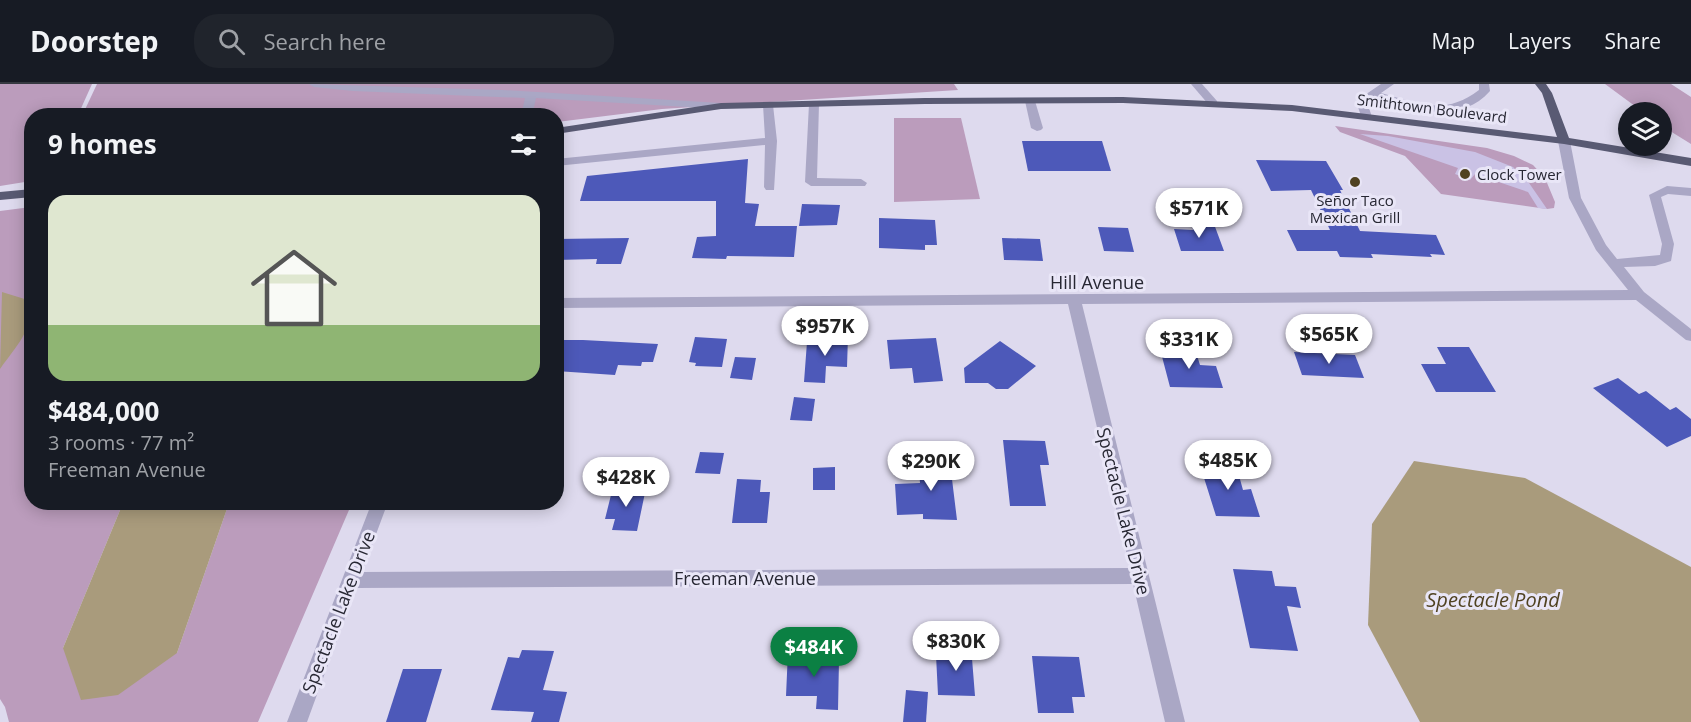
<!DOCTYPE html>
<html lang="en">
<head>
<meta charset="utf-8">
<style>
	body { margin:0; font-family:"Open Sans",sans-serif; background:#20242c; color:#f1f3f6; height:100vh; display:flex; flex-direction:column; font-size:22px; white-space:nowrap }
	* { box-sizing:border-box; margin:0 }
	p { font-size:20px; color:#9ea1a6 }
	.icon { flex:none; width:33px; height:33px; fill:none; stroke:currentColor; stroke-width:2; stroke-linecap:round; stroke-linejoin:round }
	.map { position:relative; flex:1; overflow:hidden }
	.panel { position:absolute; left:24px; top:24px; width:540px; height:402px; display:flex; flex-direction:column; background:#171b24; border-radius:24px; box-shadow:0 3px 15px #0003 }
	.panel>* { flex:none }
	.tools { position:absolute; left:1618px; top:18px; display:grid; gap:12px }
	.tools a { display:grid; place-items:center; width:54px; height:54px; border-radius:50%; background:#171b24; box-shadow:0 3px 15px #0003; font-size:30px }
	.price { position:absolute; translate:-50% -51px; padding:0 14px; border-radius:21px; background:#fff; color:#222; font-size:20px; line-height:39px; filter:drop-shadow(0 2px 3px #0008) }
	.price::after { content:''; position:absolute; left:50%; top:36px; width:18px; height:14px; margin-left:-9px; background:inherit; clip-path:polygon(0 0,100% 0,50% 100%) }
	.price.active { background:#0b8043; color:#fff }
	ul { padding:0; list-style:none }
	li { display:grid; align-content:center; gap:12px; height:318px; padding:0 24px }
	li+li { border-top:2px solid #363941 }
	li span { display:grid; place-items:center; height:186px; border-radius:18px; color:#555 }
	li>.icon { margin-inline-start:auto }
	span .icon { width:108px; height:108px; fill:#fffc; stroke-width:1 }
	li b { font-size:26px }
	h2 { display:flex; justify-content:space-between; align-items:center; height:72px; padding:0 24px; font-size:26px }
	header { display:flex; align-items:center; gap:36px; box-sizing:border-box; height:84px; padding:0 30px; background:#171b24; border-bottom:2px solid #363941 }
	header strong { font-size:28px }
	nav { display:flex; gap:33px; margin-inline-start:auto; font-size:21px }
	.search { width:420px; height:54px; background:#20242c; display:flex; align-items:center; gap:15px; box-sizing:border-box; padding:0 21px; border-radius:24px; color:#9ea1a6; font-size:22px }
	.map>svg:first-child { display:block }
	.green { fill:#bb9cbc }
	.plaza { fill:#cac2e5 }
	.water { fill:#a99b7c }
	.building { fill:#4d59b9 }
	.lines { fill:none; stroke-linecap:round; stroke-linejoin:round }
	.minor { fill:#aaa7c5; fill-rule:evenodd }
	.major { fill:#595a73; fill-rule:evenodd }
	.poi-dot { fill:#504221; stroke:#e9e6f7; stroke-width:2 }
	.labels { text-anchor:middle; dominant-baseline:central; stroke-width:6; stroke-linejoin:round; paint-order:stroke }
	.far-street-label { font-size:15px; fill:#272733; stroke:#e9e6f7 }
	.far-poi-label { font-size:15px; fill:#272733; stroke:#e9e6f7; text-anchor:start }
	.street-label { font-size:18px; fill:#272733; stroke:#e9e6f7 }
	.water-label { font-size:20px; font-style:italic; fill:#504221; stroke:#e9e6f7 }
</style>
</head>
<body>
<header>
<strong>Doorstep</strong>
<div class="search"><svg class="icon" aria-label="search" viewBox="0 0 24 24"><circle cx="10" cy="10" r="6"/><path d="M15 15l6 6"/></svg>Search here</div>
<nav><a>Map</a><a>Layers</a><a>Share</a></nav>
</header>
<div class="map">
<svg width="1691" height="638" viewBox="0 0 1691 638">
	<rect width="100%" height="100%" fill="#dedaee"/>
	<g class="green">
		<polygon points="0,0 92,0 78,31 32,32 31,97 0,102"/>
		<polygon points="97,0 954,0 958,6 662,25 557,38 556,32 82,32"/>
		<polygon points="1605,0 1671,0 1691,13 1691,60 1662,42 1662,28 1643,28"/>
		<polygon points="894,34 961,34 980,115 894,118"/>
		<polygon points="1335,42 1487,64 1514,72 1533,81 1545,94 1555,118 1554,124 1547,125 1441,110 1405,72 1340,48"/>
		<polygon points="31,123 32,418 123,419 63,564 177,569 229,419 352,419 258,638 9,638 5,623 0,615 0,127"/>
	</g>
	<polygon class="plaza" points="1360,50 1388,52 1475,68 1513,83 1529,99 1547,125 1538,124 1528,108 1475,90 1470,96 1455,90 1458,84"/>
	<g class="water">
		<path d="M2,208L31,217C32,248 17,261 0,285Z"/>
		<polygon points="1414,377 1525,394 1691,483 1691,638 1420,638 1368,541 1372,440"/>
		<polygon points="123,419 229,419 177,569 118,611 81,616 63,564"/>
	</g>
	<g class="building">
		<polygon points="1022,57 1102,57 1111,87 1028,87"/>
		<polygon points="748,75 745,119 759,120 755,142 797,142 794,173 727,172 726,175 692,174 697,153 716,152 716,117 580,117 587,92"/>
		<polygon points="1256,76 1326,77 1343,106 1340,106 1360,147 1436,151 1445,171 1430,170 1432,173 1371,170 1373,174 1340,173 1337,167 1297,167 1287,146 1330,146 1311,106 1271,107"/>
		<polygon points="802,120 840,121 837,141 799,142"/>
		<polygon points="879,134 935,136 937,161 925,161 925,166 879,164"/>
		<polygon points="1192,140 1214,140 1224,167 1181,167 1174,145 1193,146"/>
		<polygon points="1098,143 1128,144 1134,168 1104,167"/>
		<polygon points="629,154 621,180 596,180 597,175 556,176 556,155"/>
		<polygon points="1002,154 1040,155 1043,177 1004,176"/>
		<polygon points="819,252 848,252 847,283 826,282 825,299 804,298 807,258 818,258"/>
		<polygon points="695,253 727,255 722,283 695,282 696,279 689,278"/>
		<polygon points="936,254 943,297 914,299 912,284 890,285 887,256"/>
		<polygon points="556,256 583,256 658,260 653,278 642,278 641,282 618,281 615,291 556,287"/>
		<polygon points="1000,257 1036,282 1008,305 996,305 988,299 965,299 964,284"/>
		<polygon points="1437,263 1469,263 1496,308 1436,308 1421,280 1446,280"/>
		<polygon points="1160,265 1195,265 1200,281 1216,282 1223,304 1170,303"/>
		<polygon points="1294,268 1355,271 1364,294 1302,291"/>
		<polygon points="735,273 756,274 752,296 730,294"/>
		<polygon points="1618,294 1639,310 1646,307 1670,326 1676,323 1691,335 1691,352 1667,363 1593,304"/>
		<polygon points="794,313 815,315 812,337 790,336"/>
		<polygon points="1003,356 1045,357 1049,381 1040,381 1046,422 1010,422"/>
		<polygon points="959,367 963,387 951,387 957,436 923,435 923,430 897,431 895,400 920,399 919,386 942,386 940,368"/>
		<polygon points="700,368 724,369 720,390 695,389"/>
		<polygon points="1199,378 1229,378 1232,388 1238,388 1243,406 1251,405 1260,433 1216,432"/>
		<polygon points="835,383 835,406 813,406 813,384"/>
		<polygon points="737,395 761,396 760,408 770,408 767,439 732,439"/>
		<polygon points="613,403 646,404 637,447 612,446 615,435 605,435"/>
		<polygon points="1233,485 1272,487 1275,502 1296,503 1301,524 1287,522 1298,567 1250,564"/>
		<polygon points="946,562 971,562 975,612 938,611 936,571 947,571"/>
		<polygon points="522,566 554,567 543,606 567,608 559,638 531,638 534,628 491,626 508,573 519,574"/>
		<polygon points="788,567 824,567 824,577 839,576 838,626 816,625 817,612 786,612"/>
		<polygon points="1032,572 1079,573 1085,613 1072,613 1074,629 1038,629"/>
		<polygon points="403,585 442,585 426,638 386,638"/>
		<polygon points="906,606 928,608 926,638 903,638"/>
	</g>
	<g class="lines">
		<g class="minor">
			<polygon points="309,0 502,6 721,19 726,22 721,25 536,14 532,32 521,32 525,14 353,7 314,3"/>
			<polygon points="1191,0 1202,0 1217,17 1217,21 1209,21"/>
			<path d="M1381,0H1394L1381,9C1420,20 1445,32 1479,6V0H1489L1490,7C1459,42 1412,25 1374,14L1367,18L1372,33L1366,36L1362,35L1356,17Z"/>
			<polygon points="1030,14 1035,17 1043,44 1041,46 1037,47 1031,44 1025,17"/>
			<polygon points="814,17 819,20 817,94 861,95 867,99 865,102 811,102 805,98 809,20"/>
			<polygon points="768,18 773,21 777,57 774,106 766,106 764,103 765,61 556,82 556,75 765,54 763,21"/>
			<polygon points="1564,54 1570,57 1581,114 1606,161 1617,175 1660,171 1662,160 1649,111 1667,102 1691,104 1691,112 1668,110 1661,113 1674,160 1671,177 1655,182 1624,183 1644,208 1691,245 1691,257 1686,256 1636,216 1082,220 1185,638 1165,638 1133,500 356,504 307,638 287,638 372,418 388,418 362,488 1130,484 1068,220 556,224 556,214 1628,206 1596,166 1569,114 1558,57"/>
		</g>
		<g class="major">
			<polygon points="1535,0 1546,0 1552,9 1569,54 1691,74 1691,82 1564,60 1292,27 1123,19 925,20 721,25 556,50 556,44 721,19 925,14 1123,13 1292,21 1557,53 1542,9"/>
			<polygon points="32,105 32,113 0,116 0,108"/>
		</g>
	</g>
	<g class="poi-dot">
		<circle cx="1465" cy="90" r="6"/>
		<circle cx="1355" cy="98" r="6"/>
	</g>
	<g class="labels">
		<g class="far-street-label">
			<text transform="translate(1432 24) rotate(7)">Smithtown Boulevard</text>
		</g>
		<g class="far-poi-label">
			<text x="1477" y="90">Clock Tower</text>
			<text x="1355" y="116" text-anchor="middle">Señor Taco<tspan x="1355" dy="17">Mexican Grill</tspan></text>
		</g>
		<g class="street-label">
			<text x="1097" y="198">Hill Avenue</text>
			<text transform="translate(1124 427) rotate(76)">Spectacle Lake Drive</text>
			<text x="745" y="494">Freeman Avenue</text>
			<text transform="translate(338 528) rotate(-69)">Spectacle Lake Drive</text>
		</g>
		<g class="water-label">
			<text x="1493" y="515">Spectacle Pond</text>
		</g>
	</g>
</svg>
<div class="tools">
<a><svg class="icon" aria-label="layers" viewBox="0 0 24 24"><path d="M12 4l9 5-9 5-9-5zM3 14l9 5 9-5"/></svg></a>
</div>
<b class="price" style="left:1199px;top:155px">$571K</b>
<b class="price" style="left:825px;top:273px">$957K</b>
<b class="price" style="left:1329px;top:281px">$565K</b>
<b class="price" style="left:1189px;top:286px">$331K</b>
<b class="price" style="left:1228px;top:407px">$485K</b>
<b class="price" style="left:931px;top:408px">$290K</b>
<b class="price" style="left:626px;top:424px">$428K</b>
<b class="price" style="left:956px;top:588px">$830K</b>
<b class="price active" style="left:814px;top:594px">$484K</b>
<section class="panel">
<h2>9 homes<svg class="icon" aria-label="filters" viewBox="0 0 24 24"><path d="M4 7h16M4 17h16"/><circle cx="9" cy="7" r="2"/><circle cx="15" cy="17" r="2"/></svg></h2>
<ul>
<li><span style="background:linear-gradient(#dfe7d0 70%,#8fb573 0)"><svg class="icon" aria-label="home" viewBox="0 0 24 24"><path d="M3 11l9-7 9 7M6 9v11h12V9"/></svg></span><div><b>$484,000</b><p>3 rooms · 77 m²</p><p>Freeman Avenue</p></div></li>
</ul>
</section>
</div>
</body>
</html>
